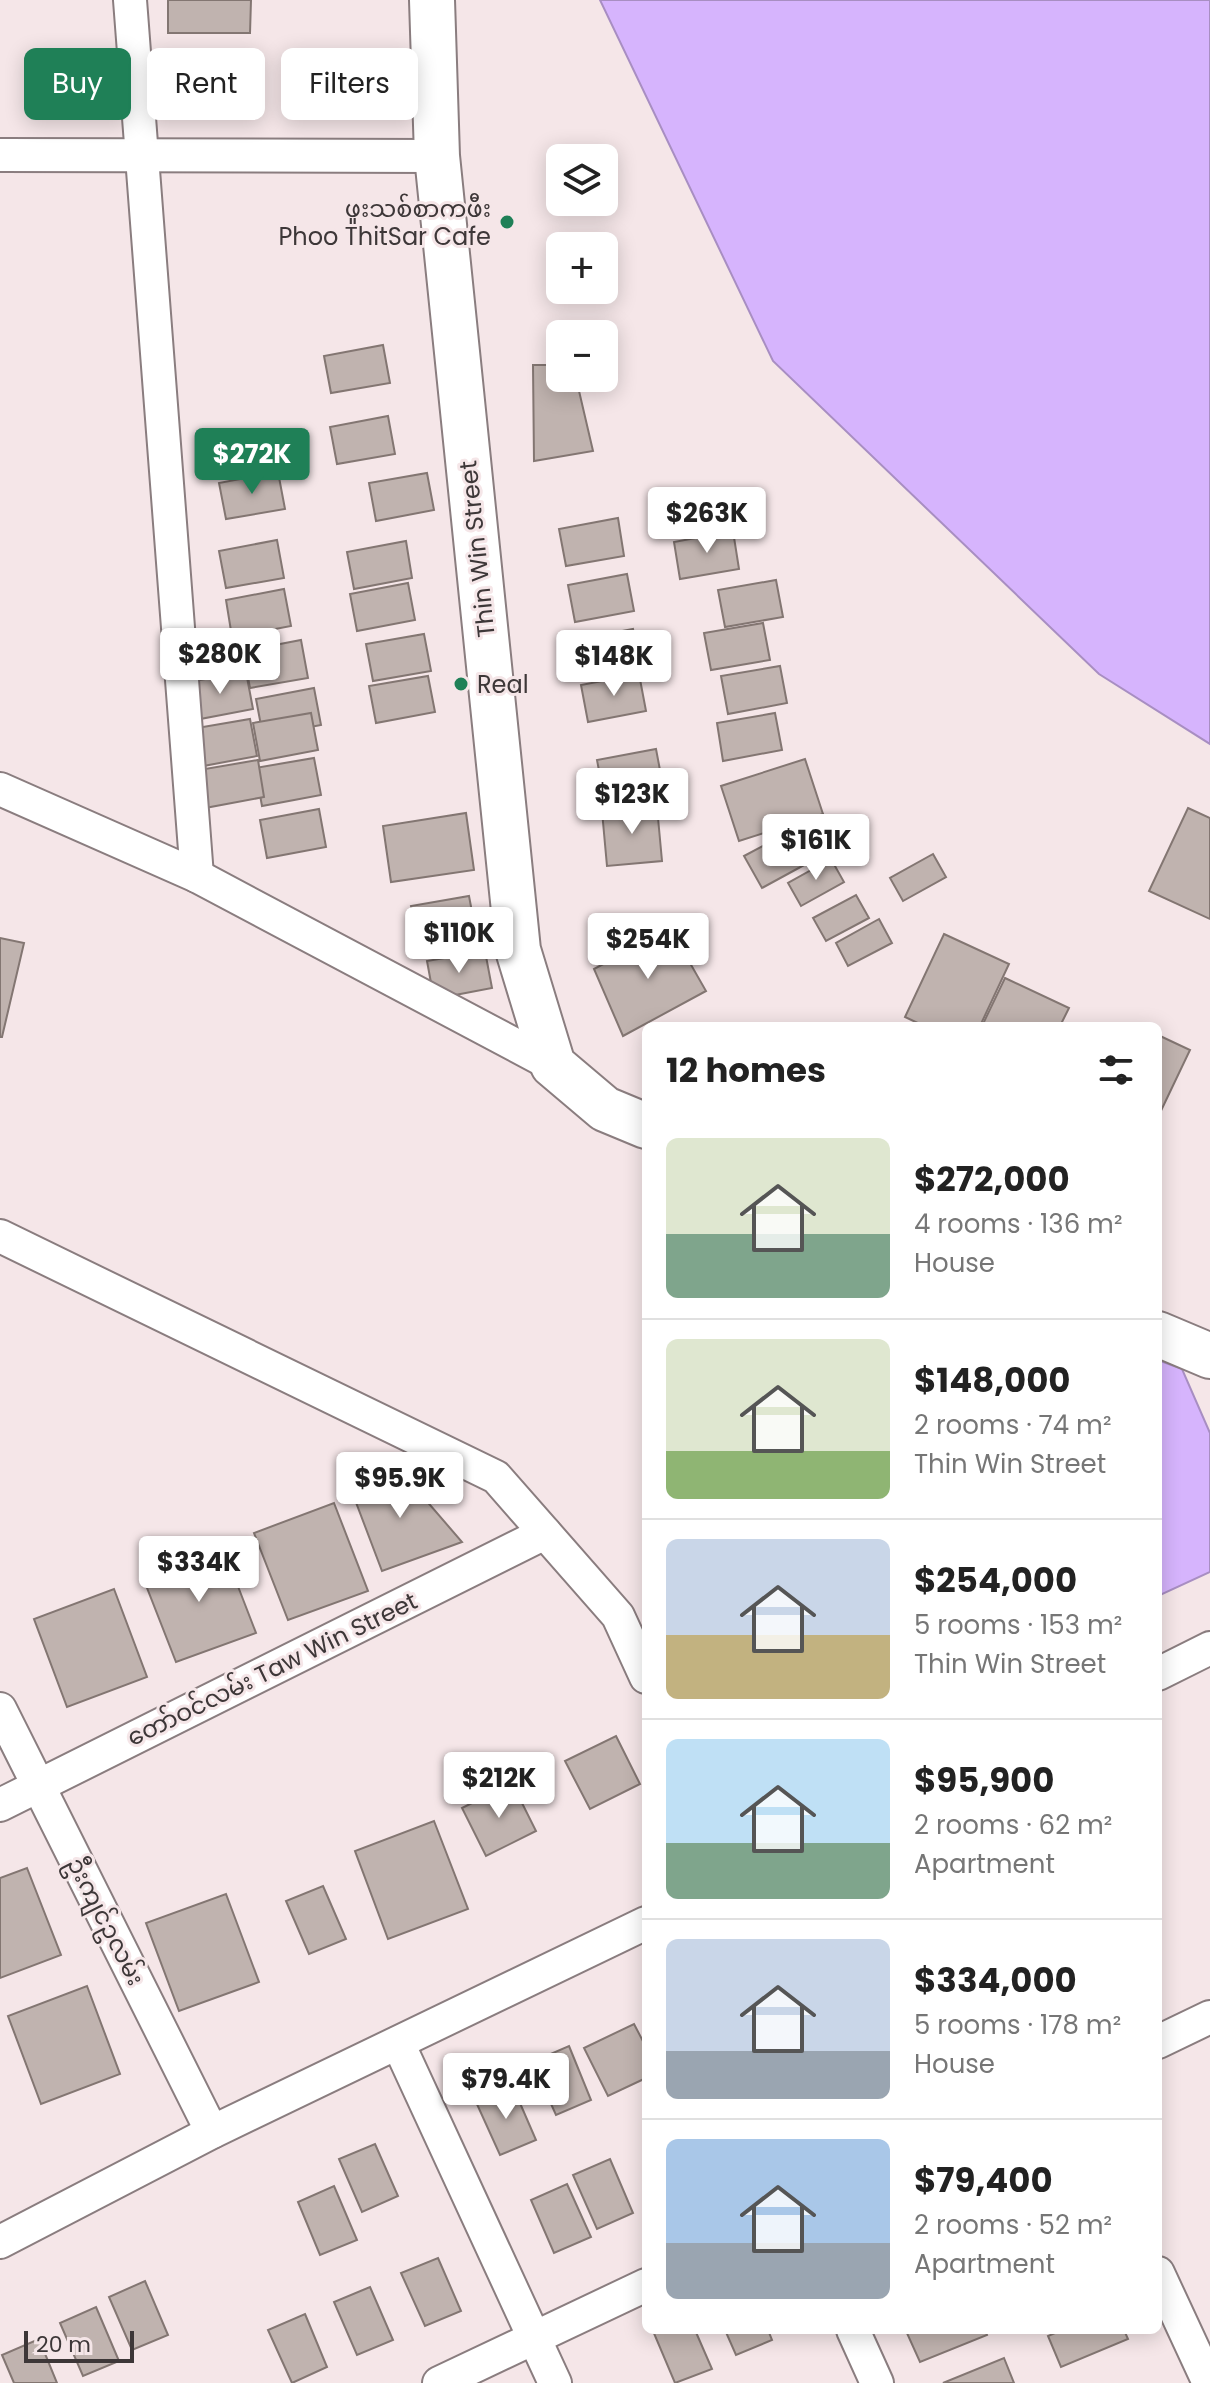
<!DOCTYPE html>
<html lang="en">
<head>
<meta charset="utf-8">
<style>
	body { margin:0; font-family:Poppins,"Noto Sans Myanmar",sans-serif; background:#f2f2f2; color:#222; height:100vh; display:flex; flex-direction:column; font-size:30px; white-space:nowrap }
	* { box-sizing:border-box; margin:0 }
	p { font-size:26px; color:#767676 }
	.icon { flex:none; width:44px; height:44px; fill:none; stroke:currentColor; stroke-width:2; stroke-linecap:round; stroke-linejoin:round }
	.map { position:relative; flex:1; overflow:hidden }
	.drawer { position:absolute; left:642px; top:1022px; width:520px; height:1312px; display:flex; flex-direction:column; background:#fff; border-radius:12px; box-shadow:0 4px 20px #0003 }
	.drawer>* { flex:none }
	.top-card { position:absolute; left:24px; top:48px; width:498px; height:72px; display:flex; gap:16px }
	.fabs { position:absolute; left:546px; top:144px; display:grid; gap:16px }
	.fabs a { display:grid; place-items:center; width:72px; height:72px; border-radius:12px; background:#fff; box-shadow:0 4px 20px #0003; font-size:40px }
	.scale { position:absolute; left:24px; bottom:20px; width:110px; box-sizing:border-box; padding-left:8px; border:4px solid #3d3738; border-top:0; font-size:22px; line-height:28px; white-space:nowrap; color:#3d3738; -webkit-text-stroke:6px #f5e6e8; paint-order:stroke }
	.price { position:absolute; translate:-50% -68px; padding:0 18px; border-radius:8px; background:#fff; color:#222; font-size:26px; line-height:52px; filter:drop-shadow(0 2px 4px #0008) }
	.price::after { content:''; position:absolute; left:50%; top:48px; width:24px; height:18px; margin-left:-12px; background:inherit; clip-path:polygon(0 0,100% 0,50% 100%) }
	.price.current { background:#1f8057; color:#fff }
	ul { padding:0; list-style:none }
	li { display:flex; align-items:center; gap:24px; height:200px; padding:0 24px }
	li+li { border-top:2px solid #e0e0e0 }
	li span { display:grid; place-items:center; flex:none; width:224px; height:160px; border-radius:12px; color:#555 }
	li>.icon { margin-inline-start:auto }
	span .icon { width:96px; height:96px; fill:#fffc; stroke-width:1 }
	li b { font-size:34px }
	h2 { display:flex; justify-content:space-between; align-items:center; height:96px; padding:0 24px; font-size:34px }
	.chip { padding:0 28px; border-radius:12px; background:#fff; box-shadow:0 4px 20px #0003; font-size:28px; line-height:72px }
	.chip.current { background:#1f8057; color:#fff }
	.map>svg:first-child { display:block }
	.water { fill:#d6b4fd; stroke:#a88ec2; stroke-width:2 }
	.building { fill:#c0b3af; stroke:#837672; stroke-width:2 }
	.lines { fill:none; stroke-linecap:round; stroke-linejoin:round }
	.minor-casing { stroke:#8a7d7f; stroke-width:36 }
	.secondary-casing { stroke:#8a7d7f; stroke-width:48 }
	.minor { stroke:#fff; stroke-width:32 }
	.secondary { stroke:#fff; stroke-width:44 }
	.poi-dot { fill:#1f8057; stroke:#f5e6e8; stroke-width:3 }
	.labels { text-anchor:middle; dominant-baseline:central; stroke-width:6; stroke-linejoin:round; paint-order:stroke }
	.poi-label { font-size:24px; fill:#3d3738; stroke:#f5e6e8; text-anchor:end }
	.street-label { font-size:24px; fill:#3d3738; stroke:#f5e6e8 }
</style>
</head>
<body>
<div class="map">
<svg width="1210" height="2383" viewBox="0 0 1210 2383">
	<rect width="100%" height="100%" fill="#f5e6e8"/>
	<g class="water">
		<polygon points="600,0 1210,0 1210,744 1099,674 773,361"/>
		<polygon points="1158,1360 1182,1369 1210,1433 1210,1572 1158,1596"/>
	</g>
	<g class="building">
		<polygon points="168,0 251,0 250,33 168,33"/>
		<polygon points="383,345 390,383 331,393 324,356"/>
		<polygon points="533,365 560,365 560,378 576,378 593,451 534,461"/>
		<polygon points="388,416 395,454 337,464 330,427"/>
		<polygon points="278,472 285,509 226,519 219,483"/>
		<polygon points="427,473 434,510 376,521 369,483"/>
		<polygon points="618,518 624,556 566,566 559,529"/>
		<polygon points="733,531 739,569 680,579 674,542"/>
		<polygon points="277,540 284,578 226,588 219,551"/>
		<polygon points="406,541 412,578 354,589 347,552"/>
		<polygon points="627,574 634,611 575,622 568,585"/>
		<polygon points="776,580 783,617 725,627 718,590"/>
		<polygon points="408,583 415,620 357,631 350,594"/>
		<polygon points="284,589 291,626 232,637 226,600"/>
		<polygon points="763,623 770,660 711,670 704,633"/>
		<polygon points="633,629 640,666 582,676 575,640"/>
		<polygon points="424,634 431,671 373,681 366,644"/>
		<polygon points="301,640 308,678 250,688 243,651"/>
		<polygon points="780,666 787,703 728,714 721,676"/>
		<polygon points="246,672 253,709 195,720 188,682"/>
		<polygon points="639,674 646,711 588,722 581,685"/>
		<polygon points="428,676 435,712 376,723 369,686"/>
		<polygon points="314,688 321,725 263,736 256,699"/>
		<polygon points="311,713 318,750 260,761 253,723"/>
		<polygon points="775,713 782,750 723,761 717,723"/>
		<polygon points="250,719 257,756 198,767 191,729"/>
		<polygon points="656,749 663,786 604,797 597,760"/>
		<polygon points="314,758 321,795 262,806 255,768"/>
		<polygon points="805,759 823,814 739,841 721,786"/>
		<polygon points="258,760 264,797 205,808 199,770"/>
		<polygon points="657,807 662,861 607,866 602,811"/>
		<polygon points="1188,808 1210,818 1210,919 1149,891"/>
		<polygon points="319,809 326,847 267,858 260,820"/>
		<polygon points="466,813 474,870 391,882 383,826"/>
		<polygon points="823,814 839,846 762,888 744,856"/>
		<polygon points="933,854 946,877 903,901 890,878"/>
		<polygon points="831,859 844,882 801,906 788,883"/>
		<polygon points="856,895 869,918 826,941 813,918"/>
		<polygon points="469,896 476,933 418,943 411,906"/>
		<polygon points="879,919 892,943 848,966 836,943"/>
		<polygon points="670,928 706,991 623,1036 594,969"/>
		<polygon points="944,934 1009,964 980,1026 924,1026 905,1017"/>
		<polygon points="0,938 24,943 2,1037 0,1037"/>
		<polygon points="485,951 492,988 434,999 427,961"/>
		<polygon points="1005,978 1069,1008 1060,1026 982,1026"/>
		<polygon points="1158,1035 1190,1050 1158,1117"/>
		<polygon points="399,1469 462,1542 382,1571 349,1484"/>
		<polygon points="334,1503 368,1591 288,1620 254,1533"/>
		<polygon points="222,1545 256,1633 176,1662 142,1575"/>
		<polygon points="114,1589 147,1677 67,1707 34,1619"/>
		<polygon points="616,1736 640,1784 590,1809 565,1761"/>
		<polygon points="512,1783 536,1831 486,1856 462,1808"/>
		<polygon points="434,1821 468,1909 388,1939 355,1851"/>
		<polygon points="27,1868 61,1955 0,1978 0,1878"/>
		<polygon points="323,1886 346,1939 309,1954 286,1901"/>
		<polygon points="226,1894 259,1982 179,2011 146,1923"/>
		<polygon points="87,1986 120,2074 41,2104 8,2016"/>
		<polygon points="634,2024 646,2047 646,2078 608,2096 584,2048"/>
		<polygon points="569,2046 591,2100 556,2115 532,2062"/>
		<polygon points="513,2087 536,2140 500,2155 476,2102"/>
		<polygon points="375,2144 398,2196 362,2212 339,2159"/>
		<polygon points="610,2159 633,2213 597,2229 573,2175"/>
		<polygon points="567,2184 591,2237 554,2253 531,2200"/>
		<polygon points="334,2186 357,2240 320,2255 298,2202"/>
		<polygon points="438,2258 461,2311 425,2326 401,2273"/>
		<polygon points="145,2281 168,2335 132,2350 109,2297"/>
		<polygon points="370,2287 393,2340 357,2355 334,2302"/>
		<polygon points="96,2307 119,2361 83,2376 60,2323"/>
		<polygon points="305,2314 327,2367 292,2383 268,2330"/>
		<polygon points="695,2330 712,2369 675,2383 653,2331"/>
		<polygon points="725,2330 768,2330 772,2340 736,2355"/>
		<polygon points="910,2330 985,2330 987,2335 920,2362 906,2331"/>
		<polygon points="1062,2330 1124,2330 1128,2339 1061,2367 1048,2336"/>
		<polygon points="39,2339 57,2383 14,2383 2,2355"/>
		<polygon points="1004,2358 1014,2383 943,2383"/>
	</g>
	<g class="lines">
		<g class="minor-casing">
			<g id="minor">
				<polyline points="130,0 197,876"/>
				<polyline points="0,155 437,156"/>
				<polyline points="0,789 197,876 553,1065"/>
				<polyline points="0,1236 496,1477 618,1616 646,1677"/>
				<polyline points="1158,1674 1210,1648"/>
				<polyline points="0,1709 212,2132"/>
				<polyline points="0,1805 545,1533"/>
				<polyline points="1158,2042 1210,2017"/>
				<polyline points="398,2043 555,2383"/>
				<polyline points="0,2242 212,2132 646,1923"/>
				<polyline points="1158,2273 1209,2383"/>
				<polyline points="853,2330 877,2383"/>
				<polyline points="439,2383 646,2285"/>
			</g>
		</g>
		<g class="secondary-casing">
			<g id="secondary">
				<polyline points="432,0 437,156 518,950 553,1065 605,1109 646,1126"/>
				<polyline points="1158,1334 1210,1356"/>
			</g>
		</g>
		<use href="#minor" class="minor"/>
		<use href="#secondary" class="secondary"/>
	</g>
	<g class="poi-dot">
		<circle cx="507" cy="222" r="8"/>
		<circle cx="461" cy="684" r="8"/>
	</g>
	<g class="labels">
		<g class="poi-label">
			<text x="491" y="208">ဖူးသစ်စာကဖီး<tspan x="491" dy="28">Phoo ThitSar Cafe</tspan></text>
			<text x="477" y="684" text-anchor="start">Real</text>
		</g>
		<g class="street-label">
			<text transform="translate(477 549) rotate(-96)">Thin Win Street</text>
			<text transform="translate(272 1669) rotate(-26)">တော်ဝင်လမ်း Taw Win Street</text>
			<text transform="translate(106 1921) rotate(63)">ဦးကျင်ဥလမ်း</text>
		</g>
	</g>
</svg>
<div class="fabs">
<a><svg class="icon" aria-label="layers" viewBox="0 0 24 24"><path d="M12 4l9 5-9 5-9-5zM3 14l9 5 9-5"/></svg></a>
<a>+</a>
<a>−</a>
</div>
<div class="scale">20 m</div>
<b class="price current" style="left:252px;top:496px">$272K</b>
<b class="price" style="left:707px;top:555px">$263K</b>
<b class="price" style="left:220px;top:696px">$280K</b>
<b class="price" style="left:614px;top:698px">$148K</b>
<b class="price" style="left:632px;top:836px">$123K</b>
<b class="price" style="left:816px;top:882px">$161K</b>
<b class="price" style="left:459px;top:975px">$110K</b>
<b class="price" style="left:648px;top:981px">$254K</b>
<b class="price" style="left:400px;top:1520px">$95.9K</b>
<b class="price" style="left:199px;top:1604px">$334K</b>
<b class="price" style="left:499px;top:1820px">$212K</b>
<b class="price" style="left:506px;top:2121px">$79.4K</b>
<div class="top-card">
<a class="chip current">Buy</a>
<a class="chip">Rent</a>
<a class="chip">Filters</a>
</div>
<section class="drawer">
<h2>12 homes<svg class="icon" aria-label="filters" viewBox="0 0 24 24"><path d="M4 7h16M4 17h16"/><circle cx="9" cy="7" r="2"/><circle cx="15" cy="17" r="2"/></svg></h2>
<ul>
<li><span style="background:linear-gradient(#dfe7d0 60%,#7fa58c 0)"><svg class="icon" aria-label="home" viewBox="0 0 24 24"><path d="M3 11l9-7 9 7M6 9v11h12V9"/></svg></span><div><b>$272,000</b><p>4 rooms · 136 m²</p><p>House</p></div></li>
<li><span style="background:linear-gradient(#dfe7d0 70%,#8fb573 0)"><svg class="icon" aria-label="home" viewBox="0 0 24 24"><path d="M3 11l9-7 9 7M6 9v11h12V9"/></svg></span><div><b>$148,000</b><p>2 rooms · 74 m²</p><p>Thin Win Street</p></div></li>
<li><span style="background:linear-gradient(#c9d6e8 60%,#c2b280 0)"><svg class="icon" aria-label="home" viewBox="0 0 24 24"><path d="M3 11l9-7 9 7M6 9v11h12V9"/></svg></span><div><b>$254,000</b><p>5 rooms · 153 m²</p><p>Thin Win Street</p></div></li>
<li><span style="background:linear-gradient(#bfe0f5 65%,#7fa58c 0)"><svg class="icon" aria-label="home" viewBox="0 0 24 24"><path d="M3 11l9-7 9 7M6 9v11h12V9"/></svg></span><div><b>$95,900</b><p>2 rooms · 62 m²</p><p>Apartment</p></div></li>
<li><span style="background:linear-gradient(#c9d6e8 70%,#9aa5b1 0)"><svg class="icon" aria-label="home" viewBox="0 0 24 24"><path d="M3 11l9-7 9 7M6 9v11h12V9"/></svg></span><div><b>$334,000</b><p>5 rooms · 178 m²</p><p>House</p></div></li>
<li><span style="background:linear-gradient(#a9c7e8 65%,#9aa5b1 0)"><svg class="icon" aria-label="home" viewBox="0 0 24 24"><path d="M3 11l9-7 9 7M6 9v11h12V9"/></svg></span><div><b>$79,400</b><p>2 rooms · 52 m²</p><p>Apartment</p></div></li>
</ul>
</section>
</div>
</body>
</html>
